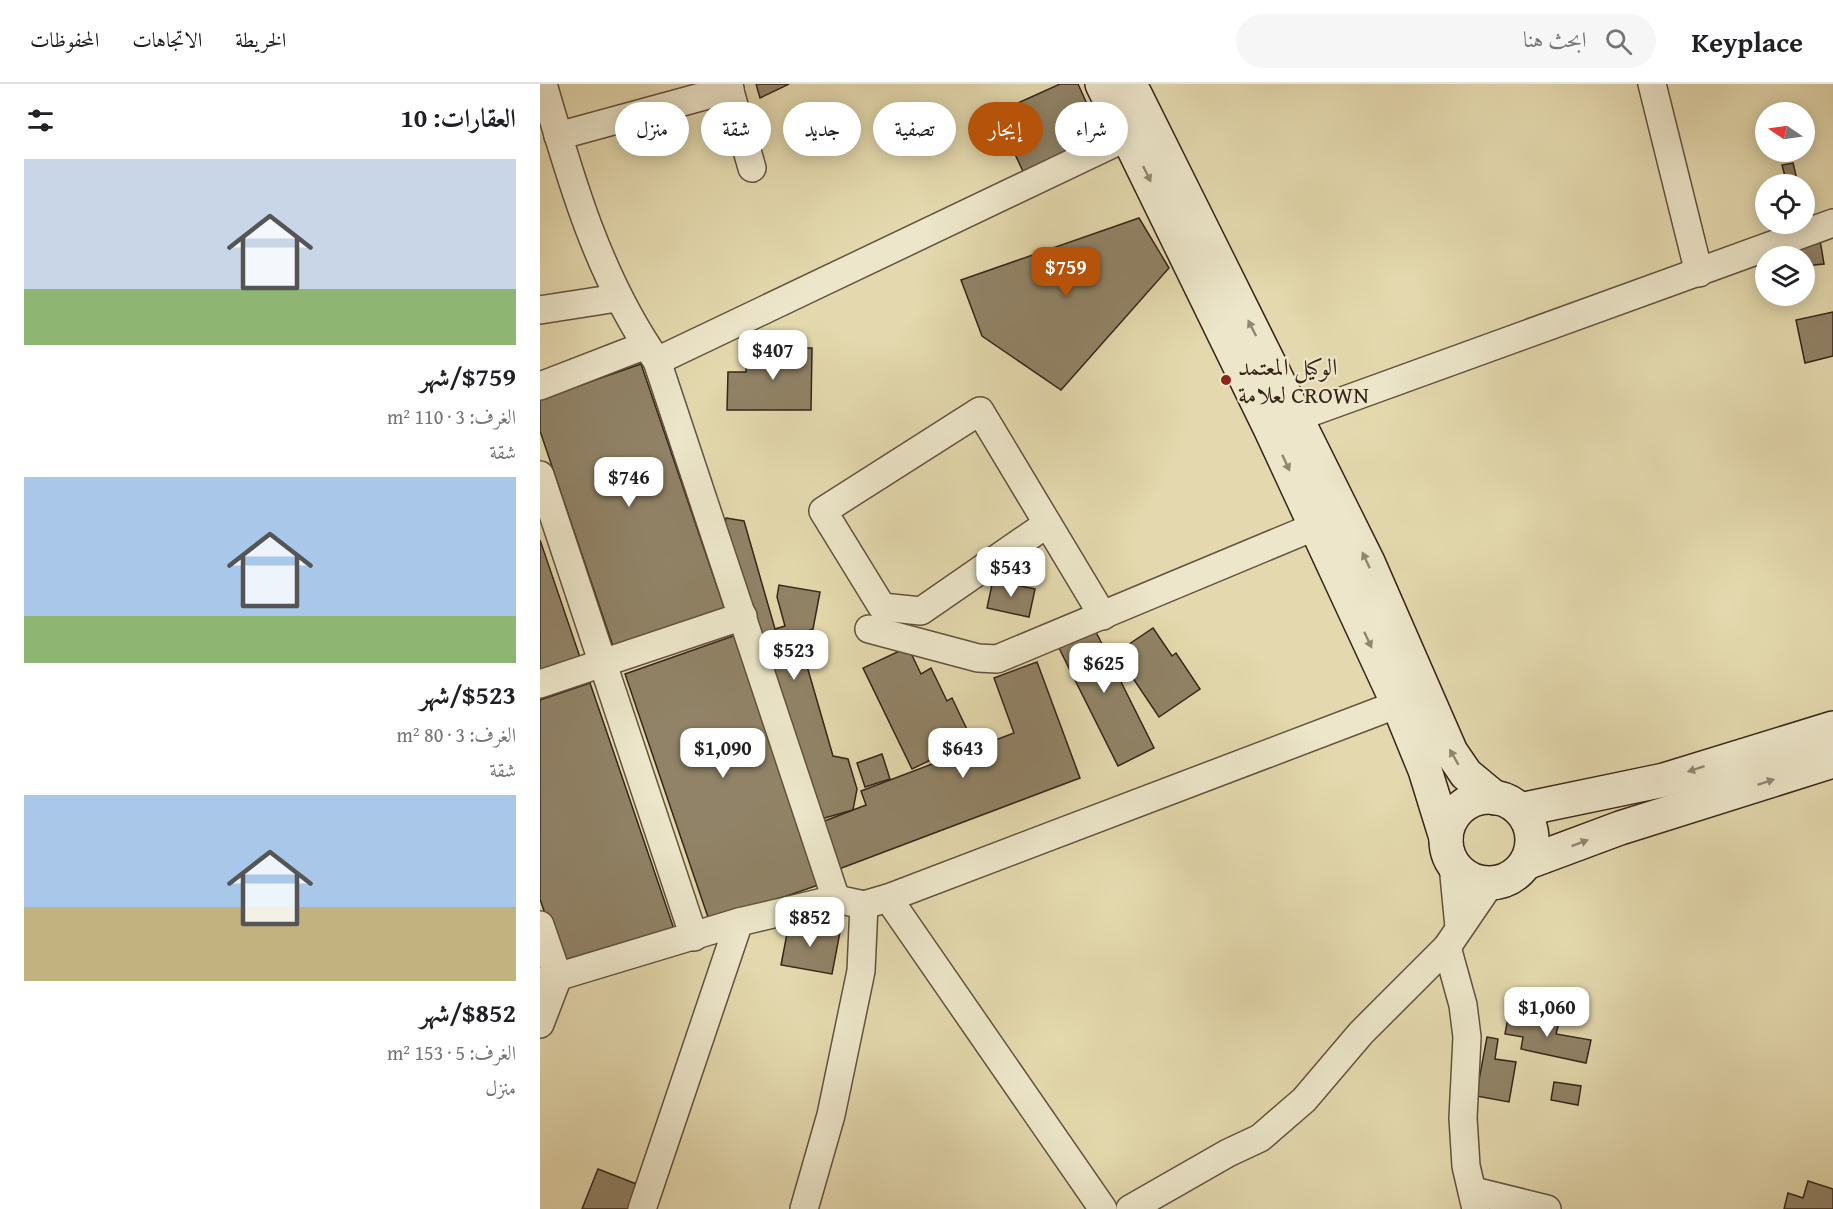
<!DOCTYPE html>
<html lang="ar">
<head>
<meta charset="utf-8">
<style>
	body { margin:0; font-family:"Gentium Book Plus",Amiri,serif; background:#f6f6f6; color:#202124; direction:rtl; height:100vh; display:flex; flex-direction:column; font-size:22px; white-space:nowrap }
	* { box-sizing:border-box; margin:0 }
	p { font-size:20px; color:#757577 }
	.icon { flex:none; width:33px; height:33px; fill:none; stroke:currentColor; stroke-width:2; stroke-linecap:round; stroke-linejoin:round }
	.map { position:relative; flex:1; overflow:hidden; direction:ltr }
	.panel { display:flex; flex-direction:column; background:#fff; width:540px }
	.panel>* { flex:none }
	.banner { position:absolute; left:18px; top:18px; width:570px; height:54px; direction:rtl; display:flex; gap:12px }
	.needle { width:39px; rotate:283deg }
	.tools { position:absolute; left:1215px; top:18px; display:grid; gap:12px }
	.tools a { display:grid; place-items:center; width:60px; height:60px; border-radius:50%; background:#fff; box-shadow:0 3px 15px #0003; font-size:30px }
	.price { position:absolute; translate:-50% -51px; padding:0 14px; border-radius:12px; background:#fff; color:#222; font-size:20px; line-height:39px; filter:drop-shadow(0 2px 3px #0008) }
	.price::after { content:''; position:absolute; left:50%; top:36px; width:18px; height:14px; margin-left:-9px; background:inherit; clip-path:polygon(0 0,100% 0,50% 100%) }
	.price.selected { background:#b45309; color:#fff }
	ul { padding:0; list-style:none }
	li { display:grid; align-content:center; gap:12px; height:318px; padding:0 24px }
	li span { display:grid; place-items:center; height:186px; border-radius:0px; color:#555 }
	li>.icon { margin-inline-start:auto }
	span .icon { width:108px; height:108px; fill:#fffc; stroke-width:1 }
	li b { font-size:26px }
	h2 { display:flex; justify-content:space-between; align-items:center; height:72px; padding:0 24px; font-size:26px }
	.tag { padding:0 21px; border-radius:27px; background:#fff; box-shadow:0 3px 15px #0003; font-size:21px; line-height:54px }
	.tag.selected { background:#b45309; color:#fff }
	header { display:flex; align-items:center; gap:36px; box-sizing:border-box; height:84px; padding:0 30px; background:#fff; border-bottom:2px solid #e0e0e0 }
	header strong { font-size:28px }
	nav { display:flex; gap:33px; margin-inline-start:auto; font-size:21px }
	.search { width:420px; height:54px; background:#f6f6f6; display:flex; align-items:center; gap:15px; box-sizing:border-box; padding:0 21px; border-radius:33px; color:#757577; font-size:22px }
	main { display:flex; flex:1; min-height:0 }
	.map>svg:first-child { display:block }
	.building { fill:#918367; stroke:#37251a; stroke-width:1.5 }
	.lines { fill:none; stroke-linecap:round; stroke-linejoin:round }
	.minor-casing { stroke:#62523f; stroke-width:30 }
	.secondary-casing { stroke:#37251a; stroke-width:36 }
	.minor { stroke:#ede6ca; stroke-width:27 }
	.secondary { stroke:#ede6ca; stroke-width:33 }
	.oneway { fill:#928672 }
	.poi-dot { fill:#8f2418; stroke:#ede6ca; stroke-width:2 }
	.labels { text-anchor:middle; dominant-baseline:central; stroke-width:4.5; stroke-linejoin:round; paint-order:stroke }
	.poi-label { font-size:24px; fill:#37251a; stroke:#ede6ca; text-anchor:start }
</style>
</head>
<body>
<header>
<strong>Keyplace</strong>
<div class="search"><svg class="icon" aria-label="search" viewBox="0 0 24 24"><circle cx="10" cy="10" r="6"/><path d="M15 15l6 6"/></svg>ابحث هنا</div>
<nav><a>الخريطة</a><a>الاتجاهات</a><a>المحفوظات</a></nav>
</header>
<main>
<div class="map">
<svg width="1293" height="1125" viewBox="0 0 1293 1125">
	<rect width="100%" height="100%" fill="#e4d9ae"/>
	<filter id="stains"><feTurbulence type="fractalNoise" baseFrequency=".00333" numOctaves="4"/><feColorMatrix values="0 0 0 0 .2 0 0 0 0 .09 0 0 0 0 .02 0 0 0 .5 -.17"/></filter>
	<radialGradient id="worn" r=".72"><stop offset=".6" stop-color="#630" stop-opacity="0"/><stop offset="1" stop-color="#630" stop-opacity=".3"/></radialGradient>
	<g class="building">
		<polygon points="216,0 249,0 220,14"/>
		<polygon points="520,0 538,0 564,58 486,94 456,29"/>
		<polygon points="1253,79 1258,100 1247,100 1242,81"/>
		<polygon points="599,134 629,184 521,306 442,252 421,196"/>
		<polygon points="1280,156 1284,180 1264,182 1264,172 1258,172 1256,159"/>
		<polygon points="1293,228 1293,272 1265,279 1256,236"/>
		<polygon points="206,264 272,264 271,326 187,326 188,288 206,288"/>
		<polygon points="101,280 186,529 75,568 0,347 0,315"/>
		<polygon points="186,434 204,437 235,545 245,542 237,513 239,501 280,508 273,545 258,551 293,672 308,675 317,705 313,726 274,737 184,445"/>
		<polygon points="0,456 44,585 0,600"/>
		<polygon points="453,496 495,505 489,533 447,524"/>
		<polygon points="551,538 614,664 578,682 515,556"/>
		<polygon points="613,544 632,572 636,569 660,605 619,633 576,569"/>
		<polygon points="196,551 281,800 170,839 85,590"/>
		<polygon points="368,563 381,590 391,584 407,617 412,614 432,656 372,685 323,584"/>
		<polygon points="497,578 540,694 299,785 282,738 326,721 321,707 474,649 454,594"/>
		<polygon points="50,599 135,848 24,886 0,815 0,616"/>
		<polygon points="342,670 350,695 325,703 317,679"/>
		<polygon points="249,839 300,848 292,890 241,881"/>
		<polygon points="969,928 1019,938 1016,950 1051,956 1046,979 981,965 983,953 965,950"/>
		<polygon points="947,953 958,955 955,975 976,978 969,1018 936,1012"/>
		<polygon points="1014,998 1041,1002 1038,1021 1011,1016"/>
		<polygon points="58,1085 104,1103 95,1125 42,1125"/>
		<polygon points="1268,1097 1293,1105 1293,1125 1244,1125 1248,1109 1263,1114"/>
	</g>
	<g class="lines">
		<g class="minor-casing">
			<g id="minor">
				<path d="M3,0C31,97 59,194 117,277L296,815"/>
				<polyline points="188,0 212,84"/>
				<polyline points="1112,0 1159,189"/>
				<polyline points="18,52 190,5"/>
				<polyline points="0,226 77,214"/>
				<polyline points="117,277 589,52"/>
				<polyline points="0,302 106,261"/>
				<polyline points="736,341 1293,139"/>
				<polyline points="0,391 154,853"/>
				<polyline points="507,440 381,527 342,523 283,427 440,327 563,532"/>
				<polyline points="329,545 438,574 457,575 776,442"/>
				<polyline points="0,600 203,532"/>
				<polyline points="913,781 919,843"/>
				<polyline points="348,814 563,1125"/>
				<polyline points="324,821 348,814 858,620"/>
				<polyline points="0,841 18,893 0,940"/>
				<polyline points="907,863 923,921 927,953 923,1034 926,1082 936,1125"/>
				<polyline points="0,898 199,838 296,815 324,821 321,887 291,1031 264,1125"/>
				<polyline points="934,1107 1007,1125"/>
				<polyline points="102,1125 199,838"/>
				<polyline points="590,1125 688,1069 720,1054 764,1016 821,949 907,863 950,800"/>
			</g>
		</g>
		<g class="secondary-casing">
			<g id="secondary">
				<polyline points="562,0 730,344 858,620 885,686 906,754"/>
				<polyline points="590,0 828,478 911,668 926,690 955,714"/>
				<circle cx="949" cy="756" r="43"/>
				<polyline points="980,726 1124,696 1293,644"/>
				<polyline points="986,779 1080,744 1293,677"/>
			</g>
		</g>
		<use href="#minor" class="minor"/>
		<use href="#secondary" class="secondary"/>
	</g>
	<defs><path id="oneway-solid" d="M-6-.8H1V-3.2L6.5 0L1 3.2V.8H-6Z" transform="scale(1.5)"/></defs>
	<g class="oneway">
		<use href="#oneway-solid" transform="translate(607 90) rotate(64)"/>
		<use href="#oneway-solid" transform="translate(712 244) rotate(-117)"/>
		<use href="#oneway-solid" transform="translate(746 379) rotate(65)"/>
		<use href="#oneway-solid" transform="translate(826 476) rotate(-115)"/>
		<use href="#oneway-solid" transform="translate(828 556) rotate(65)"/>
		<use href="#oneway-solid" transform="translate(914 673) rotate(-120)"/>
		<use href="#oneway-solid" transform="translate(1156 685) rotate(162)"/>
		<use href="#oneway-solid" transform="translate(1226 698) rotate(-18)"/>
		<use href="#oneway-solid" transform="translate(1040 759) rotate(-21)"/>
	</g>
	<circle class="poi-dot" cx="686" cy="296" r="6"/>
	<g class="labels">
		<g class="poi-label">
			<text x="698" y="282">الوكيل المعتمد<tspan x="698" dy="28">لعلامة CROWN</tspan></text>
		</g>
	</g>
	<rect width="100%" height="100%" filter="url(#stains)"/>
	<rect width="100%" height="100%" fill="url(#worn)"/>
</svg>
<div class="tools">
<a><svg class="needle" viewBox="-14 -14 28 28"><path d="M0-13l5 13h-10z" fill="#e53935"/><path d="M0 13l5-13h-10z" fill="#757577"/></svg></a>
<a><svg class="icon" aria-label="locate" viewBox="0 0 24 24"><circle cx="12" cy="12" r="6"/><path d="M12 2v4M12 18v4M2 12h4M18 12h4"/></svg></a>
<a><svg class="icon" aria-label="layers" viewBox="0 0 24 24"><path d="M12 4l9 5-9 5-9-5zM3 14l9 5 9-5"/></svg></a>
</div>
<b class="price selected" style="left:526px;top:214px">$759</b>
<b class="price" style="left:233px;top:297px">$407</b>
<b class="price" style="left:89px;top:424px">$746</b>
<b class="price" style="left:471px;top:514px">$543</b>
<b class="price" style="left:254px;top:597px">$523</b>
<b class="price" style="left:564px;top:610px">$625</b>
<b class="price" style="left:183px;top:695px">$1,090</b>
<b class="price" style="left:423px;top:695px">$643</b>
<b class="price" style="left:270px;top:864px">$852</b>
<b class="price" style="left:1007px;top:954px">$1,060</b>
<div class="banner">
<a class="tag">شراء</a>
<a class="tag selected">إيجار</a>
<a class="tag">تصفية</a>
<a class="tag">جديد</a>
<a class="tag">شقة</a>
<a class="tag">منزل</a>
</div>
</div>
<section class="panel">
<h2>العقارات: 10<svg class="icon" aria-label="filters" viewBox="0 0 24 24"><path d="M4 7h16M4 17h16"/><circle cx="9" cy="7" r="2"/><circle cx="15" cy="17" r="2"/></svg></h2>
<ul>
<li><span style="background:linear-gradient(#c9d6e8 70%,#8fb573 0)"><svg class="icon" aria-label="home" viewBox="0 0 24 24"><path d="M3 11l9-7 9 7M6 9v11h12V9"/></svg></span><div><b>$759/شهر</b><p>الغرف: 3 · 110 m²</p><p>شقة</p></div></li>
<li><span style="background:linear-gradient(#a9c7e8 75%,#8fb573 0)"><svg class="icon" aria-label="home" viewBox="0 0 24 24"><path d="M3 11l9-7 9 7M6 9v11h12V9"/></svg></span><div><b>$523/شهر</b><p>الغرف: 3 · 80 m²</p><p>شقة</p></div></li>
<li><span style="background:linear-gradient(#a9c7e8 60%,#c2b280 0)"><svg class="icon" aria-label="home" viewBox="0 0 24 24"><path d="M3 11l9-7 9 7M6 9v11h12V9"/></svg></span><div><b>$852/شهر</b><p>الغرف: 5 · 153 m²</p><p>منزل</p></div></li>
</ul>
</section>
</main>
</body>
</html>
